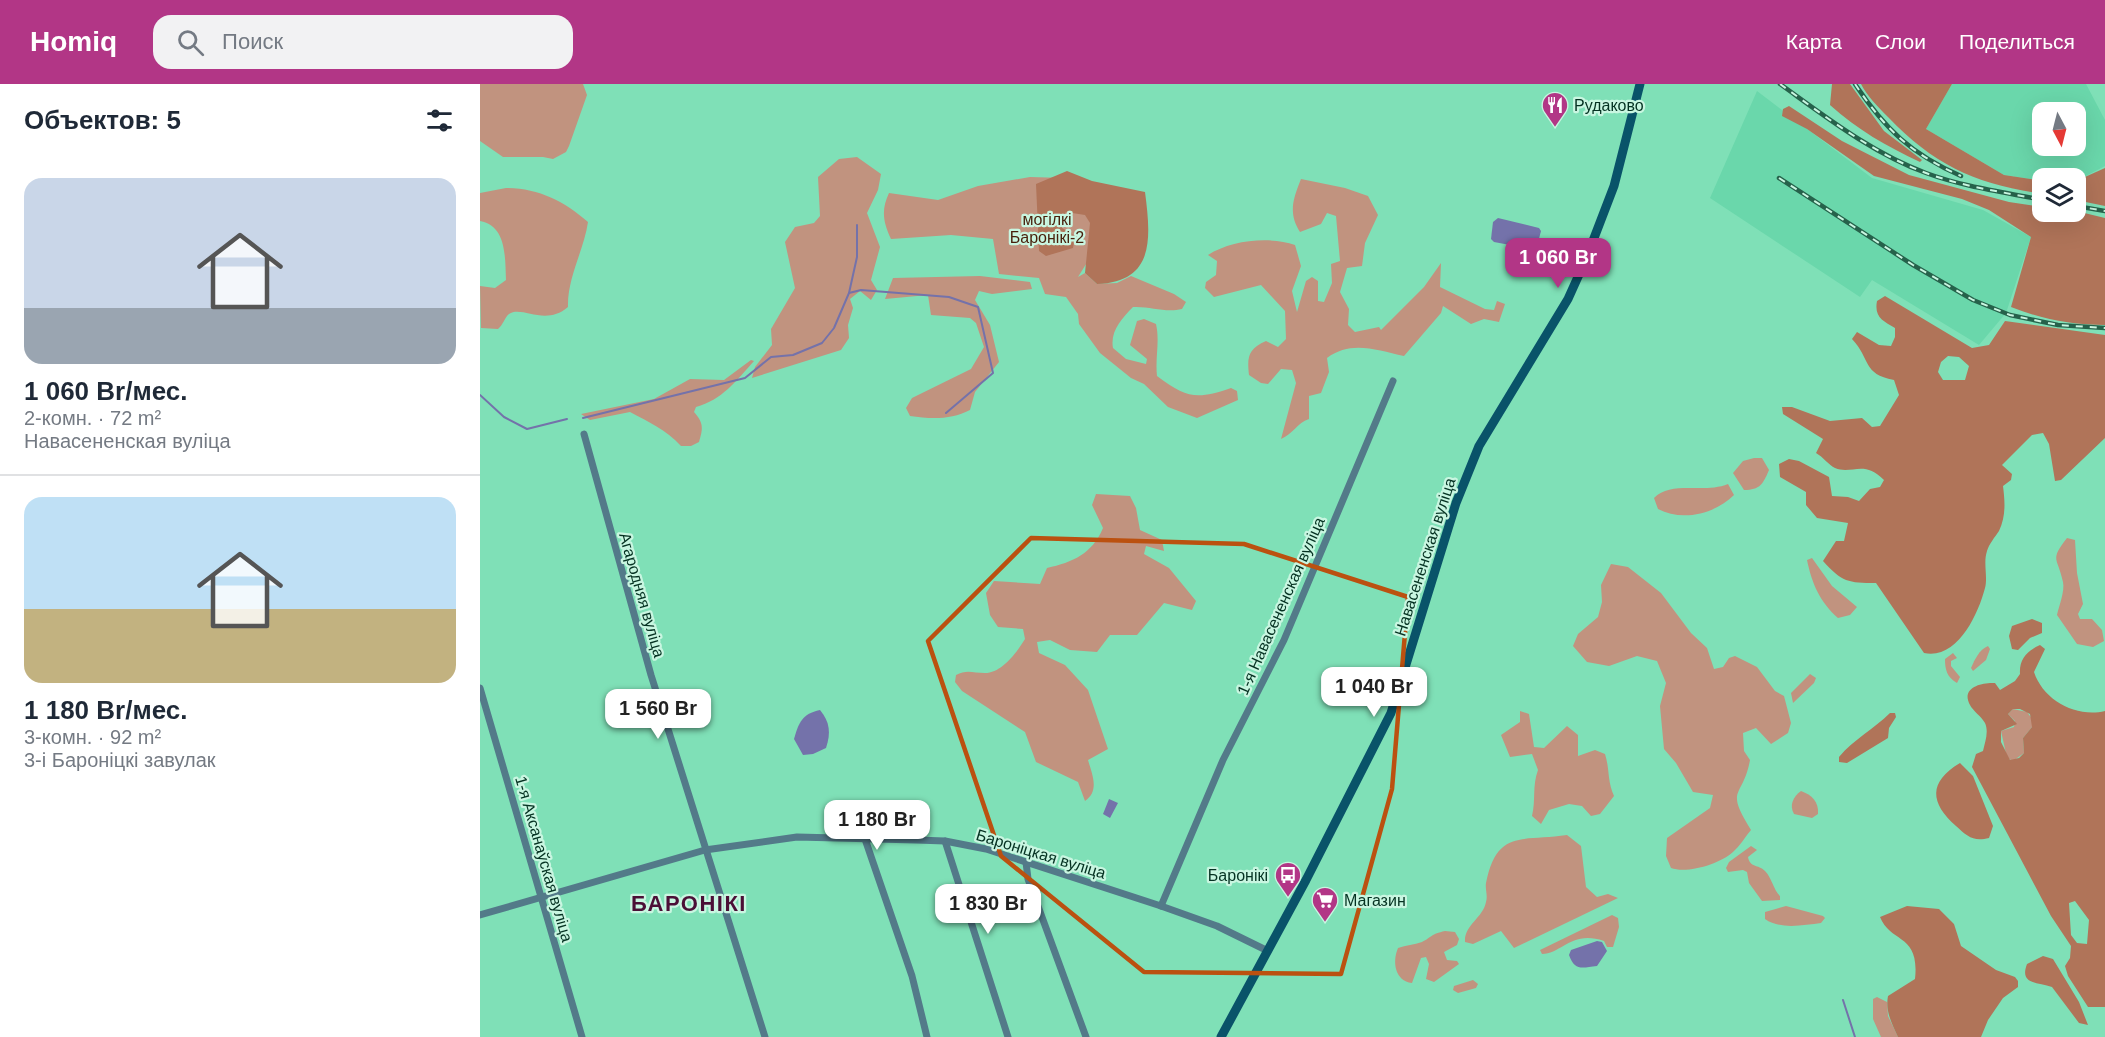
<!DOCTYPE html>
<html lang="ru">
<head>
<meta charset="utf-8">
<style>
	body { margin:0; font-family:Helvetica,sans-serif; background:#f2f2f3; color:#1f2937; height:100vh; display:flex; flex-direction:column; font-size:22px; white-space:nowrap }
	* { box-sizing:border-box; margin:0 }
	p { font-size:20px; color:#747a83 }
	.icon { flex:none; width:33px; height:33px; fill:none; stroke:currentColor; stroke-width:2; stroke-linecap:round; stroke-linejoin:round }
	.map { position:relative; flex:1; overflow:hidden }
	.panel { display:flex; flex-direction:column; background:#fff; width:480px }
	.panel>* { flex:none }
	.needle { width:39px; rotate:173deg }
	.fabs { position:absolute; left:1552px; top:18px; display:grid; gap:12px }
	.fabs a { display:grid; place-items:center; width:54px; height:54px; border-radius:12px; background:#fff; box-shadow:0 6px 24px #0002; font-size:30px }
	.price { position:absolute; translate:-50% -51px; padding:0 14px; border-radius:12px; background:#fff; color:#222; font-size:20px; line-height:39px; filter:drop-shadow(0 2px 3px #0008) }
	.price::after { content:''; position:absolute; left:50%; top:36px; width:18px; height:14px; margin-left:-9px; background:inherit; clip-path:polygon(0 0,100% 0,50% 100%) }
	.price.current { background:#b23686; color:#fff }
	ul { padding:0; list-style:none }
	li { display:grid; align-content:center; gap:12px; height:318px; padding:0 24px }
	li+li { border-top:2px solid #e0e1e3 }
	li span { display:grid; place-items:center; height:186px; border-radius:18px; color:#555 }
	li>.icon { margin-inline-start:auto }
	span .icon { width:108px; height:108px; fill:#fffc; stroke-width:1 }
	li b { font-size:26px }
	h2 { display:flex; justify-content:space-between; align-items:center; height:72px; padding:0 24px; font-size:26px }
	header { display:flex; align-items:center; gap:36px; box-sizing:border-box; height:84px; padding:0 30px; background:#b23686; color:#fff }
	header strong { font-size:28px }
	nav { display:flex; gap:33px; margin-inline-start:auto; font-size:21px }
	.search { width:420px; height:54px; background:#f2f2f3; display:flex; align-items:center; gap:15px; box-sizing:border-box; padding:0 21px; border-radius:18px; color:#747a83; font-size:22px }
	main { display:flex; flex:1; min-height:0 }
	.map>svg:first-child { display:block }
	.built { fill:#6ad7ab; fill-rule:evenodd }
	.green { fill:#c1937f }
	.forest { fill:#b07459; fill-rule:evenodd }
	.water { fill:#7472aa }
	.lines { fill:none; stroke-linecap:round; stroke-linejoin:round }
	.stream { stroke:#7472aa; stroke-width:2 }
	.minor { stroke:#537a89; stroke-width:7 }
	.secondary { stroke:#095369; stroke-width:9 }
	.rail-casing { stroke:#26624b; stroke-width:4.5 }
	.rail { stroke:#c9f6e1; stroke-width:2; stroke-dasharray:7; stroke-linecap:butt }
	.marked { fill:none; stroke:#bb5110; stroke-width:4.5; stroke-linejoin:round }
	.labels { text-anchor:middle; dominant-baseline:central; stroke-width:4.5; stroke-linejoin:round; paint-order:stroke }
	.poi-label { font-size:16px; fill:#053222; stroke:#c9f6e1; text-anchor:start }
	.park-label { font-size:16px; fill:#471f0b; stroke:#c9f6e1 }
	.street-label { font-size:16px; fill:#053222; stroke:#c9f6e1 }
	.district-label { font-size:22px; font-weight:bold; letter-spacing:1.5px; fill:#4b0f36; stroke:#c9f6e1 }
</style>
</head>
<body>
<header>
<strong>Homiq</strong>
<div class="search"><svg class="icon" aria-label="search" viewBox="0 0 24 24"><circle cx="10" cy="10" r="6"/><path d="M15 15l6 6"/></svg>Поиск</div>
<nav><a>Карта</a><a>Слои</a><a>Поделиться</a></nav>
</header>
<main>
<section class="panel">
<h2>Объектов: 5<svg class="icon" aria-label="filters" viewBox="0 0 24 24"><path d="M4 7h16M4 17h16"/><circle cx="9" cy="7" r="2"/><circle cx="15" cy="17" r="2"/></svg></h2>
<ul>
<li><span style="background:linear-gradient(#c9d6e8 70%,#9aa5b1 0)"><svg class="icon" aria-label="home" viewBox="0 0 24 24"><path d="M3 11l9-7 9 7M6 9v11h12V9"/></svg></span><div><b>1 060 Br/мес.</b><p>2-комн. · 72 m²</p><p>Навасененская вуліца</p></div></li>
<li><span style="background:linear-gradient(#bfe0f5 60%,#c2b280 0)"><svg class="icon" aria-label="home" viewBox="0 0 24 24"><path d="M3 11l9-7 9 7M6 9v11h12V9"/></svg></span><div><b>1 180 Br/мес.</b><p>3-комн. · 92 m²</p><p>3-і Бароніцкі завулак</p></div></li>
</ul>
</section>
<div class="map">
<svg width="1625" height="953" viewBox="0 0 1625 953">
	<rect width="100%" height="100%" fill="#7fe0b7"/>
	<g class="built">
		<path d="M1472,0H1606L1625,36V82L1596,97V94H1563V97L1524,91L1446,45ZM1563,28H1596V62H1563Z"/>
		<polygon points="1277,7 1392,94 1503,126 1551,153 1526,229 1499,261 1392,196 1380,213 1230,114"/>
	</g>
	<g class="green">
		<polygon points="0,0 103,0 107,11 89,62 86,68 73,75 63,73 23,73 0,57"/>
		<polygon points="377,73 401,90 398,106 387,129 400,163 391,196 397,206 391,216 380,207 370,215 373,224 368,241 369,254 361,266 272,294 275,283 292,261 291,245 315,204 305,158 315,143 334,139 340,132 338,93 359,75"/>
		<path d="M550,93L585,94L630,107L608,177L598,193L605,189L617,200L637,199L651,192L694,210L706,218L702,225C685,229 670,222 653,223C641,235 630,248 633,264L646,275L666,280L667,275L650,261L657,237L664,235L676,240C680,257 675,274 677,292C707,314 716,316 751,304L757,307L758,316L717,334L688,323L664,300L651,294L620,269L599,240L598,230L586,213L565,210L559,194L519,190L513,155L471,151L411,155C403,138 401,126 409,109L458,116L498,102Z"/>
		<path d="M821,95L865,104L888,112L898,131L885,159L882,182L867,184L860,208L869,225L868,241L875,248L899,243L901,246L944,203L961,179L960,203L1005,225L1014,226L1017,217L1025,220L1019,238L1004,235L991,240L963,222L961,229L924,272C896,266 871,256 847,274L849,288L841,309L829,312V335C817,339 813,350 801,355L816,299L812,286L801,285L788,300L781,299L769,291C767,273 768,265 786,257L798,263L806,255L805,227L781,201L734,213L725,204L726,198L736,191L737,177L728,171C751,156 790,152 815,161L821,182L812,207L817,228L826,197L832,193L838,197V217L844,218L852,199L851,180L860,177L856,132L847,129L841,140L820,148C808,129 813,115 821,95Z"/>
		<path d="M26,104C58,104 84,117 108,138C104,166 87,194 88,223C65,243 42,221 29,230C25,233 23,241 18,245L1,244L0,202L15,204L26,196C25,174 27,142 0,137V109Z"/>
		<path d="M500,192L550,198L552,205L512,210L499,207L495,216L510,241L519,278L495,308L490,326C471,336 451,335 430,332L426,324L432,314L491,285L504,263L496,239L490,234L451,231L448,211L405,215L413,194Z"/>
		<path d="M271,276L274,277C256,297 242,316 216,323L214,328C224,339 223,345 219,358L211,362H201C186,346 169,338 150,328L110,336L101,330L174,315L210,295L244,296Z"/>
		<path d="M1274,374H1282L1289,386C1283,400 1280,406 1264,406L1253,389L1263,377Z"/>
		<path d="M1248,400L1254,411C1235,430 1202,438 1178,425L1174,414C1191,396 1224,410 1248,400Z"/>
		<path d="M616,410L650,412L656,424L660,446L682,456L684,467L666,462L664,470L689,484L716,517L712,526L684,519L657,551H630L617,568L590,566L570,556L557,558L559,569L585,581L608,606L628,665L608,676C612,690 620,707 605,717L598,698L556,678L545,648L482,607L475,598L476,591C487,585 493,589 505,589C522,589 537,568 545,555L543,545L518,543L510,531L506,509L514,497L560,500L567,484C593,478 612,470 623,444L612,421Z"/>
		<path d="M1587,454L1595,456L1597,489L1603,520L1598,530L1600,535H1612L1622,546L1624,557L1613,563L1597,560L1577,531C1579,522 1585,507 1583,498C1578,473 1569,477 1587,454Z"/>
		<path d="M1332,474L1352,502L1377,523L1370,531L1358,534C1340,518 1332,500 1327,476Z"/>
		<path d="M1131,480L1148,483L1181,509L1211,549L1227,564L1234,585L1243,583L1249,574L1255,572L1277,583L1295,607L1304,612L1311,639L1308,649L1291,660L1276,644L1263,649L1264,667L1270,676C1263,715 1244,703 1271,746C1265,753 1260,762 1253,768C1240,780 1207,790 1191,784L1186,772L1187,754L1230,724L1233,711L1213,708L1196,679L1184,665L1180,622L1186,599L1177,577L1157,572L1129,582L1107,578L1093,562L1098,550L1118,533L1122,518L1121,501Z"/>
		<path d="M1508,562L1510,565L1506,576L1493,587L1491,584C1495,575 1499,566 1508,562Z"/>
		<path d="M1473,569L1477,574L1471,577V582L1480,593L1477,599C1467,593 1465,586 1465,575Z"/>
		<polygon points="1330,590 1336,594 1334,599 1313,619 1311,609"/>
		<polygon points="1533,625 1547,628 1553,636 1552,643 1543,654 1544,669 1533,677 1527,674 1521,647 1534,643 1535,637 1528,630"/>
		<path d="M1040,627L1049,630L1054,663L1064,664L1087,642L1098,651V672L1115,666L1125,670C1130,686 1127,696 1134,712L1120,730L1111,732L1102,722L1089,720L1069,726L1061,740L1052,732C1056,716 1052,702 1058,686L1052,670L1030,673L1021,651L1040,638Z"/>
		<path d="M1321,707C1332,711 1339,718 1338,730L1332,734L1314,730C1309,721 1313,713 1321,707Z"/>
		<path d="M1087,751L1101,762L1106,803L1117,813L1128,810L1138,814L1034,864L1021,847L993,860L985,858C984,841 1003,834 1006,818C1008,812 1005,805 1006,799C1017,744 1043,758 1087,751Z"/>
		<path d="M1271,762L1277,766L1268,773C1270,784 1278,780 1285,787C1292,794 1293,805 1300,812V816L1282,817L1269,799L1267,788L1263,786L1248,788L1246,784L1249,778Z"/>
		<path d="M1306,822L1343,832L1345,834L1341,839C1324,841 1300,846 1285,835V828Z"/>
		<path d="M1132,831L1138,834L1139,843L1133,863H1127L1124,857C1091,846 1082,870 1062,870L1060,866Z"/>
		<path d="M965,847L975,848L979,855L977,861L964,868L967,876L977,877L979,880L954,898L946,895L949,880L946,873L941,874L932,899C915,897 912,878 918,864C926,861 934,861 942,858C952,853 951,850 965,847Z"/>
		<polygon points="993,896 998,900 996,904 978,909 973,906 974,902"/>
		<polygon points="1397,913 1407,918 1408,932 1418,953 1401,953 1393,935 1393,915"/>
	</g>
	<g class="forest">
		<path d="M1352,0H1370L1404,47L1442,76L1440,78C1406,62 1378,46 1350,21Z"/>
		<path d="M1381,0H1472L1446,45L1524,91L1563,97V110C1496,100 1455,82 1408,33C1398,23 1387,12 1381,0Z"/>
		<path d="M1309,22L1362,57L1429,91L1529,118L1563,123V128L1596,127L1625,134V241C1591,241 1562,235 1531,223L1551,153L1509,126L1482,115L1394,92L1327,45L1302,32L1303,25Z"/>
		<polygon points="1625,84 1625,122 1596,116 1596,97"/>
		<path d="M587,87L612,97L665,108C671,154 675,198 617,200L605,189L610,139L605,131L586,128L581,134L582,144L595,152L593,164L566,172L559,167L556,100Z"/>
		<path d="M1405,212L1492,264L1509,261L1525,237L1625,251V354L1581,396L1575,397L1569,360L1563,349L1552,351L1522,381L1532,390L1531,396L1523,402C1525,418 1526,432 1519,447C1515,453 1509,460 1507,467C1503,479 1508,493 1505,504C1498,531 1477,576 1444,569L1396,499C1368,499 1362,498 1343,477L1356,457H1364L1368,439L1337,434L1326,421V408L1300,393L1299,380L1309,375L1319,377L1349,393L1352,412L1368,413L1379,417L1390,405L1400,403L1404,396C1384,375 1372,391 1355,384C1349,381 1343,373 1336,369L1343,355L1303,330L1302,323H1312L1350,337L1382,334L1392,343L1400,342L1419,311L1414,296C1382,290 1391,275 1372,255L1377,248L1399,261L1411,262L1415,253V244C1403,237 1394,233 1397,217ZM1468,272L1479,273L1489,282L1485,296H1463L1458,288L1461,278Z"/>
		<polygon points="1552,535 1562,539 1562,549 1550,554 1538,566 1532,565 1529,552 1532,542"/>
		<path d="M1560,561L1565,565L1554,588C1563,616 1596,634 1625,627V923H1608L1588,892L1585,882L1590,874L1591,862L1571,832L1492,683L1496,670L1503,667C1505,658 1509,648 1505,639C1501,632 1493,627 1490,621C1480,603 1503,598 1515,599L1520,606L1535,597L1540,590C1539,575 1547,567 1560,561ZM1540,625L1550,630L1552,643L1543,654L1544,669L1539,674L1530,676L1521,658V647L1537,640L1528,630L1533,625ZM1595,817L1609,836L1607,860L1597,859L1591,851L1589,819Z"/>
		<path d="M1410,629H1415L1416,633L1409,644L1408,654L1367,679L1359,678V673C1374,655 1394,645 1410,629Z"/>
		<path d="M1480,679L1493,692L1513,742L1509,754C1493,758 1487,752 1476,742C1450,719 1448,698 1480,679Z"/>
		<path d="M1427,822L1459,825L1474,840L1481,862L1516,886L1535,893L1538,897V903L1523,914L1508,936L1501,953H1418C1412,940 1405,927 1408,912L1435,895C1440,849 1411,860 1400,833Z"/>
		<path d="M1563,872L1573,875L1599,918L1608,941L1599,939L1572,903C1558,898 1539,901 1547,880Z"/>
	</g>
	<g class="water">
		<polygon points="1018,134 1059,144 1061,147 1056,166 1014,158 1011,155 1013,138"/>
		<path d="M340,626C350,638 351,649 346,664L333,670L323,671L314,655C319,638 322,630 340,626Z"/>
		<polygon points="629,715 638,719 630,734 623,730"/>
		<path d="M1117,857L1122,858L1127,867L1117,882C1101,884 1095,887 1089,871L1091,866Z"/>
	</g>
	<g class="lines">
		<g class="stream">
			<polyline points="369,209 377,173 377,141"/>
			<polyline points="0,311 24,333 47,345 87,335"/>
			<polyline points="103,334 265,294 291,273 313,271 342,259 354,244 369,209 381,206 469,213 498,223 513,289 466,329"/>
			<polyline points="1363,916 1375,953"/>
		</g>
		<g class="minor">
			<polyline points="104,350 171,591 285,953"/>
			<polyline points="0,604 102,953"/>
			<polyline points="385,755 432,892 447,953"/>
			<polyline points="465,757 528,953"/>
			<polyline points="546,778 548,795 606,953"/>
			<polyline points="681,822 743,676 804,556 913,297"/>
			<polyline points="0,831 225,766 317,753 436,756 465,757 506,765 681,822 737,842 788,867"/>
		</g>
		<polyline class="secondary" points="741,953 826,796 911,629 976,419 999,362 1088,215 1106,175 1134,102 1160,0"/>
		<g class="rail-casing">
			<g id="rail">
				<path d="M1300,0C1346,33 1392,69 1446,89C1484,103 1523,108 1563,116"/>
				<path d="M1375,0C1405,45 1431,70 1481,92"/>
				<polyline points="1299,94 1433,181 1493,216 1530,231 1578,241 1625,244"/>
				<polyline points="1596,122 1625,127"/>
			</g>
		</g>
		<use href="#rail" class="rail"/>
	</g>
	<path class="marked" d="M551,454L764,460L928,513L912,705L861,890L664,888L521,772L448,557Z"/>
	<defs>
		<g id="restaurant-pin" transform="scale(1.35)"><path d="M0 17L-7.5 6A9.5 9.5 0 1 1 7.5 6Z" fill="#b23686" stroke="#c9f6e1"/><path d="M-5-6h1v4h1v-4h1v4h1v-4h1v5L-1.5 .5V6h-2V.5L-5-1ZM5-6V6H3V1.5H1.5Q1.5-4 5-6Z" fill="#fff"/></g>
		<g id="bus-pin" transform="scale(1.35)"><path d="M0 17L-7.5 6A9.5 9.5 0 1 1 7.5 6Z" fill="#b23686" stroke="#c9f6e1"/><path d="M-5-6H5V4H4V6H2V4H-2V6H-4V4H-5ZM-3.5-4V0h7V-4ZM-3.5 1.2v1.5H-2V1.2ZM2 1.2v1.5H3.5V1.2Z" fill="#fff"/></g>
		<g id="supermarket-pin" transform="scale(1.35)"><path d="M0 17L-7.5 6A9.5 9.5 0 1 1 7.5 6Z" fill="#b23686" stroke="#c9f6e1"/><path d="M-6-5.5h2.5l.6 2H6L4.5 2H-2.5L-4.4-4H-6ZM-1.5 3.2a1.3 1.3 0 1 0 .1 0ZM3 3.2a1.3 1.3 0 1 0 .1 0Z" fill="#fff"/></g>
	</defs>
	<g fill-rule="evenodd">
		<use href="#restaurant-pin" x="1075" y="21"/>
		<use href="#bus-pin" x="808" y="791"/>
		<use href="#supermarket-pin" x="845" y="816"/>
	</g>
	<g class="labels">
		<g class="poi-label">
			<text x="1094" y="21">Рудаково</text>
			<text x="788" y="791" text-anchor="end">Баронікі</text>
			<text x="864" y="816">Магазин</text>
		</g>
		<g class="park-label">
			<text x="567" y="135">могілкі<tspan x="567" dy="18">Баронікі-2</tspan></text>
		</g>
		<g class="street-label">
			<text transform="translate(945 473) rotate(-72)">Навасененская вуліца</text>
			<text transform="translate(162 511) rotate(74)">Агародняя вуліца</text>
			<text transform="translate(801 522) rotate(-66)">1-я Навасененская вуліца</text>
			<text transform="translate(561 770) rotate(17)">Бароніцкая вуліца</text>
			<text transform="translate(64 775) rotate(74)">1-я Аксанаўская вуліца</text>
		</g>
		<g class="district-label">
			<text x="209" y="819">БАРОНІКІ</text>
		</g>
	</g>
</svg>
<div class="fabs">
<a><svg class="needle" viewBox="-14 -14 28 28"><path d="M0-13l5 13h-10z" fill="#e53935"/><path d="M0 13l5-13h-10z" fill="#747a83"/></svg></a>
<a><svg class="icon" aria-label="layers" viewBox="0 0 24 24"><path d="M12 4l9 5-9 5-9-5zM3 14l9 5 9-5"/></svg></a>
</div>
<b class="price current" style="left:1078px;top:205px">1 060 Br</b>
<b class="price" style="left:894px;top:634px">1 040 Br</b>
<b class="price" style="left:178px;top:656px">1 560 Br</b>
<b class="price" style="left:397px;top:767px">1 180 Br</b>
<b class="price" style="left:508px;top:851px">1 830 Br</b>
</div>
</main>
</body>
</html>
